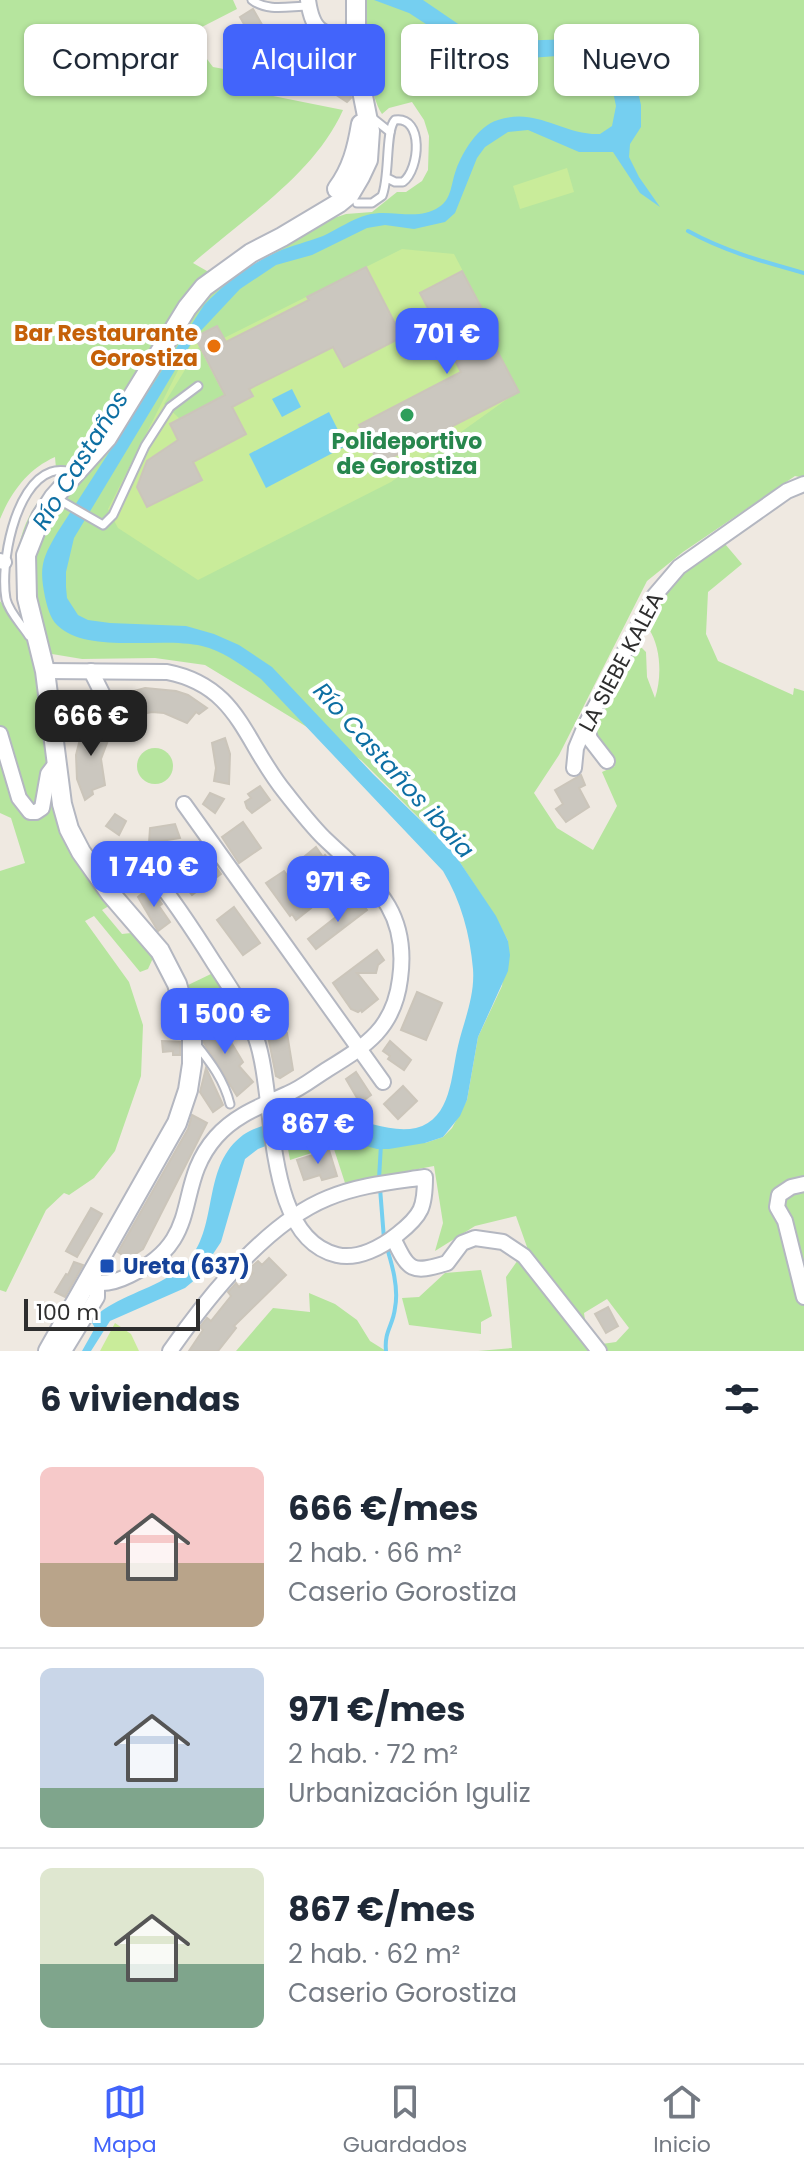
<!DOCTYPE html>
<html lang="es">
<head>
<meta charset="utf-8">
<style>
	body { margin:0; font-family:Poppins,sans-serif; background:#f2f2f3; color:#1f2937; height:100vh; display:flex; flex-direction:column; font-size:30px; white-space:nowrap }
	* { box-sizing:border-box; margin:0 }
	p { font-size:26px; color:#747a83 }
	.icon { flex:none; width:44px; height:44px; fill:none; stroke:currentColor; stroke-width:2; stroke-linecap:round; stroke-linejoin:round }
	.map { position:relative; height:1351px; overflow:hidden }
	.panel { display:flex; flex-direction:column; background:#fff; flex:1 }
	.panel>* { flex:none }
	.top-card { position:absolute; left:24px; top:24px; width:756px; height:72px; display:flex; gap:16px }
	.scale { position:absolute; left:24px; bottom:20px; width:176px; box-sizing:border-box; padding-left:8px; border:4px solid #2e2e2e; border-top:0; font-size:22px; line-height:28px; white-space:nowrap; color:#2e2e2e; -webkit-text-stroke:6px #fff; paint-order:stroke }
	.price { position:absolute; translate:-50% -68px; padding:0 18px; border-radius:16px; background:#4264fb; color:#fff; font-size:26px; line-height:52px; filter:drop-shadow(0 2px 4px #0008) }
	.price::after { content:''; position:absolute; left:50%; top:48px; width:24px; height:18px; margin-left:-12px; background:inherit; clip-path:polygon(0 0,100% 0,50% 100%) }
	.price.active { background:#222; color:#fff }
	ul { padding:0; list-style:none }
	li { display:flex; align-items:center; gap:24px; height:200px; padding:0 40px }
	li+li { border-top:2px solid #e0e1e3 }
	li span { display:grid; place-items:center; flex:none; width:224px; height:160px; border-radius:12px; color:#555 }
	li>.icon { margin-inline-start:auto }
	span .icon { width:96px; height:96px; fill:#fffc; stroke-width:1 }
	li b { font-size:34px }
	h2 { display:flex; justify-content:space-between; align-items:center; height:96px; padding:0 40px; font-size:34px }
	.pill { padding:0 28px; border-radius:12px; background:#fff; box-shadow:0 2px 6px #0004; font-size:28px; line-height:72px }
	.pill.active { background:#4264fb; color:#fff }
	.tabs { display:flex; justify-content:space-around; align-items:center; height:112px; border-top:2px solid #e0e1e3; background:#fff; font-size:22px; color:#747a83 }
	.tabs a { display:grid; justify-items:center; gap:4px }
	.tabs .active { color:#4264fb }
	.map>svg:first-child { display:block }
	.green { fill:#b6e59e; fill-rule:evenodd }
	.pitch { fill:#c9ec9a; fill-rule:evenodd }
	.water { fill:#75cff0 }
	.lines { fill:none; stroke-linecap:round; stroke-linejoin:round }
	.stream { stroke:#75cff0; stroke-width:4 }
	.building { fill:#cbc7bf; stroke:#cbc5ba; stroke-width:2 }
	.lane-casing { stroke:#b4b7c1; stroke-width:11 }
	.street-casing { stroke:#b4b7c1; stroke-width:18 }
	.secondary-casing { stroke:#b4b7c1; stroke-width:22 }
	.lane { stroke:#fff; stroke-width:7 }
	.street { stroke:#fff; stroke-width:14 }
	.secondary { stroke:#fff; stroke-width:18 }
	.food-dot { fill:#e8710a; stroke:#fff; stroke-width:3 }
	.leisure-dot { fill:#2e9e5b; stroke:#fff; stroke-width:3 }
	.transit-dot { fill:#1a4fb4; stroke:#fff; stroke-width:3 }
	.labels { text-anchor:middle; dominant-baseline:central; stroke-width:8; stroke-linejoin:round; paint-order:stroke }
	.food-label { font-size:22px; font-weight:bold; fill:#c56008; stroke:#fff; text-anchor:end }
	.leisure-label { font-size:22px; font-weight:bold; fill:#27864d; stroke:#fff }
	.street-label { font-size:22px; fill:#2e2e2e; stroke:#fff }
	.transit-label { font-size:22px; font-weight:bold; fill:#164399; stroke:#fff; text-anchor:start }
	.water-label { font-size:24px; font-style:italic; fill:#0d6fa3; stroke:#fff }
</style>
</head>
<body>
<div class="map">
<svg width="804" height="1351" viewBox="0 0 804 1351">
	<rect width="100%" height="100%" fill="#efe9e1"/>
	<g class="green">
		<path d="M0,0H233L237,9L198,29L197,46L213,67L240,72L252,88L273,96L343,110C314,175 245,217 193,263L226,282L331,219L346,214L372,212L397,192H406L422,181L428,170L429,136L424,120L412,102L389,108L382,114C365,86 366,32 367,0H804V478L795,476L683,552L647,581L559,755L534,793L557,828L593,850L617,806L602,772L615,766L601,743L594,738L591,724L634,640L646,652L647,677L655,698C662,677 661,648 649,629L655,595L720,538L742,564L708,592L706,634L718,661L793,695L794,688L804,691V1351H478L512,1348L506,1277L527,1247L516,1216L475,1226L435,1251L443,1223L434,1166L345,1183L333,1146L290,1160L286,1138L305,1134L325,1135L350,1140L425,1143L443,1137L452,1128L467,1100L478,1037L502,986L508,941L495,916L453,852L361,760L205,665L155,658L82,659L52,654C57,715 57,799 89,853C98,869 110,884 121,899L102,910L122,934L131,933L145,945L153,958L148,969L140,972L94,916L85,921L129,982L143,1025L141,1076L115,1151L94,1178L69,1195L64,1193L46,1210L6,1292L0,1290V871L25,863L11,818L0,813V601L27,635C11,575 9,526 57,480L55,457C28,469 11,492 0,519ZM607,1299L629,1328L616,1342L602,1344L585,1320L584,1313Z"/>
		<circle cx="155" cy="766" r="18"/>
		<polygon points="215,972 236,1005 196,1029 184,987"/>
		<polygon points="481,1270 492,1316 481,1322 481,1334 409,1325 402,1298 419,1297 445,1273"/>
		<polygon points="309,1293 335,1304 357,1320 370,1341 386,1351 236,1351 273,1308 310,1312"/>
	</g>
	<g class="pitch">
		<polygon points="567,168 574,192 520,209 513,186"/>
		<path d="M402,249L454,254L499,340L493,343L517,392L391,482L198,580L118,528L108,509L195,337L217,326L224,338ZM199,347L224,395L180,419L164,404Z"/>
		<polygon points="115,1323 131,1334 139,1351 100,1351"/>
	</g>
	<g class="water">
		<path d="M374,0H423L467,30L505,41L578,39L600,45L613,55L636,84L641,105V127L630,144L629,157L639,177L660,207L640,193L613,152H579L528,130L508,132L485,147L477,158L455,213L445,222L414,229L385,225L367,228L312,255L276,265L240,289L195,337L74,538L66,572V587L67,598L78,615L88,620L110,623L186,626L214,634L239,645L272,667L373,774L453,852L496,916L508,941L510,955L508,971L478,1037L467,1100L460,1116L443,1137L425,1143L389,1149H377L325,1135L305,1134L289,1137L258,1149L245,1159L221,1242L197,1278L185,1288L110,1321L91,1351H82L95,1328L91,1321L99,1313C127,1291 170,1286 192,1256C218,1219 203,1165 243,1135C264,1120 318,1114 344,1118C367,1121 392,1133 416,1128C452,1119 451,1074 458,1046C464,1020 475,997 473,969C470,934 461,901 443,871L261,679C243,666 223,651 202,646C161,636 87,655 57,625C50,618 47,606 45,597C39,567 42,559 57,533L204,305C225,283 249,264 277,252C292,245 308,242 323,236C338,229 352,219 367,215C390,208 418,222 439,207C452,199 451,183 456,170C463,151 478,126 498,120C535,108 557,131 592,134H600L612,126L616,106L612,87L600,66L591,58L570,55L517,59L472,54L409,13Z"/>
		<polygon points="292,389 301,407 282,417 272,399"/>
		<polygon points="329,412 346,446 266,488 249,454"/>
	</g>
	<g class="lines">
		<g class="stream">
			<path d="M688,231C724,251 764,262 804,273"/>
			<polyline points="379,1179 381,1144"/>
			<polyline points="380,1188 384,1239"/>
			<path d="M386,1351C384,1331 393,1326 395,1308C399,1288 392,1264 386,1245"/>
		</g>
	</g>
	<g class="building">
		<polygon points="253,9 265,30 252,38 240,17"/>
		<polygon points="263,45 268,54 273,51 277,59 258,69 250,53"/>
		<polygon points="309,45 325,59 311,74 296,59"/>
		<polygon points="345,80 349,85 351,98 347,102 332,92"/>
		<polygon points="366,267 402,337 344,367 333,347 249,389 253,396 232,407 246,434 193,462 202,480 147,507 137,487 147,461 178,440 170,424 225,395 195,337 217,326 226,342 309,300 307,297"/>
		<polygon points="462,271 499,341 493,343 519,392 379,464 359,425 461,372 420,293"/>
		<polygon points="145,688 176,691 188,695 207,708 199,714 196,712 187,723 164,713 152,712 137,715 123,694"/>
		<polygon points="94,716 110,735 101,759 105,785 92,790 93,794 85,800 77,779 76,755 81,735"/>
		<polygon points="225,738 230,754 229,784 214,781 216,768 212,743"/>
		<polygon points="581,775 585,785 579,788 589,807 566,822 556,809 563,804 555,790"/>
		<polygon points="260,786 270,800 252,813 247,808 245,802 251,798 248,794"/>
		<polygon points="210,793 224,799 215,813 203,804"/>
		<polygon points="115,814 126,821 119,835 106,826"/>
		<polygon points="243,822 261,848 239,863 222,837"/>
		<polygon points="175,824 180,838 149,843 150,828"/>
		<polygon points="316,847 323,857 325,855 332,864 334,863 348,881 333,892 308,868 305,870 299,861"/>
		<polygon points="202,848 221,874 192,895 169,868"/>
		<polygon points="284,871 311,908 296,920 292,914 290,916 266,883"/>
		<polygon points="150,887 162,904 159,906 170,922 158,931 138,897"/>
		<polygon points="359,899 367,910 316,949 308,939"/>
		<polygon points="234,907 260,943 243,955 217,920"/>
		<polygon points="377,950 384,960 378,965 376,973 357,973 378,999 362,1012 361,1010 358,1012 351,1009 333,983"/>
		<polygon points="417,992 442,1003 426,1040 401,1030"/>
		<polygon points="273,1009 287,1033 293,1070 280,1078 276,1076 268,1036 259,1012"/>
		<polygon points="216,1017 243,1062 239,1066 253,1082 237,1096 204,1043 201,1026"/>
		<polygon points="162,1041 180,1042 180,1055 173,1055 173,1051 163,1052"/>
		<polygon points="390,1041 411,1060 404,1070 388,1059 390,1056 383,1051"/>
		<polygon points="206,1068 223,1105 213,1112 200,1092"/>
		<polygon points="356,1072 371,1095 360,1103 346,1079"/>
		<polygon points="403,1086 417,1101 398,1119 384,1104"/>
		<polygon points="192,1115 207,1123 143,1249 128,1259 118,1252 188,1129"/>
		<polygon points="329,1150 337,1176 322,1180 320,1175 304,1180 297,1160"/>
		<polygon points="91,1208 102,1214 77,1257 66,1251"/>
		<polygon points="269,1258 286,1275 234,1326 236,1328 218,1351 189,1351 203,1330 200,1327 207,1318 211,1321 231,1296 228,1292 236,1283 239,1287 253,1273 249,1269 258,1261 262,1265"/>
		<polygon points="74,1262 83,1265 65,1297 55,1292 66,1274 68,1275"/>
		<polygon points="608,1307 618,1326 606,1333 595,1314"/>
	</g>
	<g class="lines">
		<g class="lane-casing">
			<g id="lane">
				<path d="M252,0C267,12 290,6 308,6"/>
				<polyline points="370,116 390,132"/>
				<path d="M357,203H372L382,196C390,178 385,130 395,120C424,116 420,169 403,182H395L387,178"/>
				<polyline points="56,498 103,525 113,515 145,446 170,407 198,386"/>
				<path d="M29,636C22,625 9,612 6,599C0,565 14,485 51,472C59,469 67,471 75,472"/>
				<path d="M196,1044C211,1063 224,1080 230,1104"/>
			</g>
		</g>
		<g class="street-casing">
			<g id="street">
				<path d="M308,0C313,35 324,35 354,36"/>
				<polyline points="0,561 4,562"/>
				<path d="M45,671L167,672C239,686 244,742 285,792C297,807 310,824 324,838C370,882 410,907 400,979C394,1028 367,1045 328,1069C315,1077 302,1088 287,1094C261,1106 235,1115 216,1137C172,1187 206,1239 130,1275C118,1281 103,1286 90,1281"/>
				<polyline points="91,671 104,697 126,729"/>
				<polyline points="586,724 590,739 607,761"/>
				<polyline points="0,734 19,798 30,812 36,812 42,808 48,774 57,762"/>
				<polyline points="574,768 576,748 586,724 655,595 679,567 787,491 804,484"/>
				<polyline points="184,804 383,1082"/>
				<path d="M97,875C115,859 127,852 148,868C172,898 194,931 214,963C230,987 246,1011 256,1038C277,1096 262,1237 337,1255C358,1260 382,1247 398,1234C422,1215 425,1207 425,1177C392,1182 359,1185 328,1198C266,1223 207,1298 170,1351"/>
				<polyline points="804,1184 791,1187 779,1195 777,1207 785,1221 804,1297"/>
				<path d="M393,1238C409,1271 411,1274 447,1263L462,1243L475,1238L503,1242L524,1256L599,1351"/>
				<polyline points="64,1351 97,1297 97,1284"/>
			</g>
		</g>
		<g class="secondary-casing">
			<g id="secondary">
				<path d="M337,189C352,169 357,148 361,124"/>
				<polyline points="48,1351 177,1123 188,1090 192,1064 192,1039 186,1015 177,984 160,951 110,893 81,852 69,829 62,804 45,671 27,598 26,555 41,517 54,497 107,438 187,308 204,287 251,253 282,237 339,203 350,194 360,177 368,160 370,131 356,61 356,0"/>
			</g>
		</g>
		<use href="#lane" class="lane"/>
		<use href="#street" class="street"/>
		<use href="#secondary" class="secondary"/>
	</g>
	<circle class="food-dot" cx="214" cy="346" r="8"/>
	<circle class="leisure-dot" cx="407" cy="415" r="8"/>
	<rect class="transit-dot" x="99" y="1258" width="16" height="16" rx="4"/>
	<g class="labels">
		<g class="food-label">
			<text x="198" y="333">Bar Restaurante<tspan x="198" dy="25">Gorostiza</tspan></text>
		</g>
		<g class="leisure-label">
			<text x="407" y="441">Polideportivo<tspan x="407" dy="25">de Gorostiza</tspan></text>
		</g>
		<g class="street-label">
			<text transform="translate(621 662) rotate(-62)">LA SIEBE KALEA</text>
		</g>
		<g class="transit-label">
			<text x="123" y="1266">Ureta (637)</text>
		</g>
		<g class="water-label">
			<text transform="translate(80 460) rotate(-58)">Río Castaños</text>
			<text transform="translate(394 770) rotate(48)">Río Castaños ibaia</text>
		</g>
	</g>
</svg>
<div class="scale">100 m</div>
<b class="price" style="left:447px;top:376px">701 €</b>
<b class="price active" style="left:91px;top:758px">666 €</b>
<b class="price" style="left:154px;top:909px">1 740 €</b>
<b class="price" style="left:338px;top:924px">971 €</b>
<b class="price" style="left:225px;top:1056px">1 500 €</b>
<b class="price" style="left:318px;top:1166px">867 €</b>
<div class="top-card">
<a class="pill">Comprar</a>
<a class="pill active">Alquilar</a>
<a class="pill">Filtros</a>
<a class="pill">Nuevo</a>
</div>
</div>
<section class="panel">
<h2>6 viviendas<svg class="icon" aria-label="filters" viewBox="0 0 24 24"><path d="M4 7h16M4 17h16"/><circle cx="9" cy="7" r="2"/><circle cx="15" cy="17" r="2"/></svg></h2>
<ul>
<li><span style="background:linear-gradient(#f6c9c9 60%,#b9a48a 0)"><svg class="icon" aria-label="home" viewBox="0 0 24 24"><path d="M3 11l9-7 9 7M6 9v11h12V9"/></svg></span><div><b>666 €/mes</b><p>2 hab. · 66 m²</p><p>Caserio Gorostiza</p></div></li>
<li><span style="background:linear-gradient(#c9d6e8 75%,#7fa58c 0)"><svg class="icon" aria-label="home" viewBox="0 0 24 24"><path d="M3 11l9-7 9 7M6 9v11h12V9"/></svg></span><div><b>971 €/mes</b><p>2 hab. · 72 m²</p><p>Urbanización Iguliz</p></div></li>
<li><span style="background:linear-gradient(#dfe7d0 60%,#7fa58c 0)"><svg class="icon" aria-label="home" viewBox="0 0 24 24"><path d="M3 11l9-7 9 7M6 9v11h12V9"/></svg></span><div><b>867 €/mes</b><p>2 hab. · 62 m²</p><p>Caserio Gorostiza</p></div></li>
</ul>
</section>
<nav class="tabs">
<a class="active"><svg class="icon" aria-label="map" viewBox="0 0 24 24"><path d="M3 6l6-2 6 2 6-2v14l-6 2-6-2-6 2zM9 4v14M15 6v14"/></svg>Mapa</a>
<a><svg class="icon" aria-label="saved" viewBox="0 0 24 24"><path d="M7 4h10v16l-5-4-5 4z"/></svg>Guardados</a>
<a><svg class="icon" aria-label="home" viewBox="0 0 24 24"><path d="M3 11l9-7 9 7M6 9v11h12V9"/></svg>Inicio</a>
</nav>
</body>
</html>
